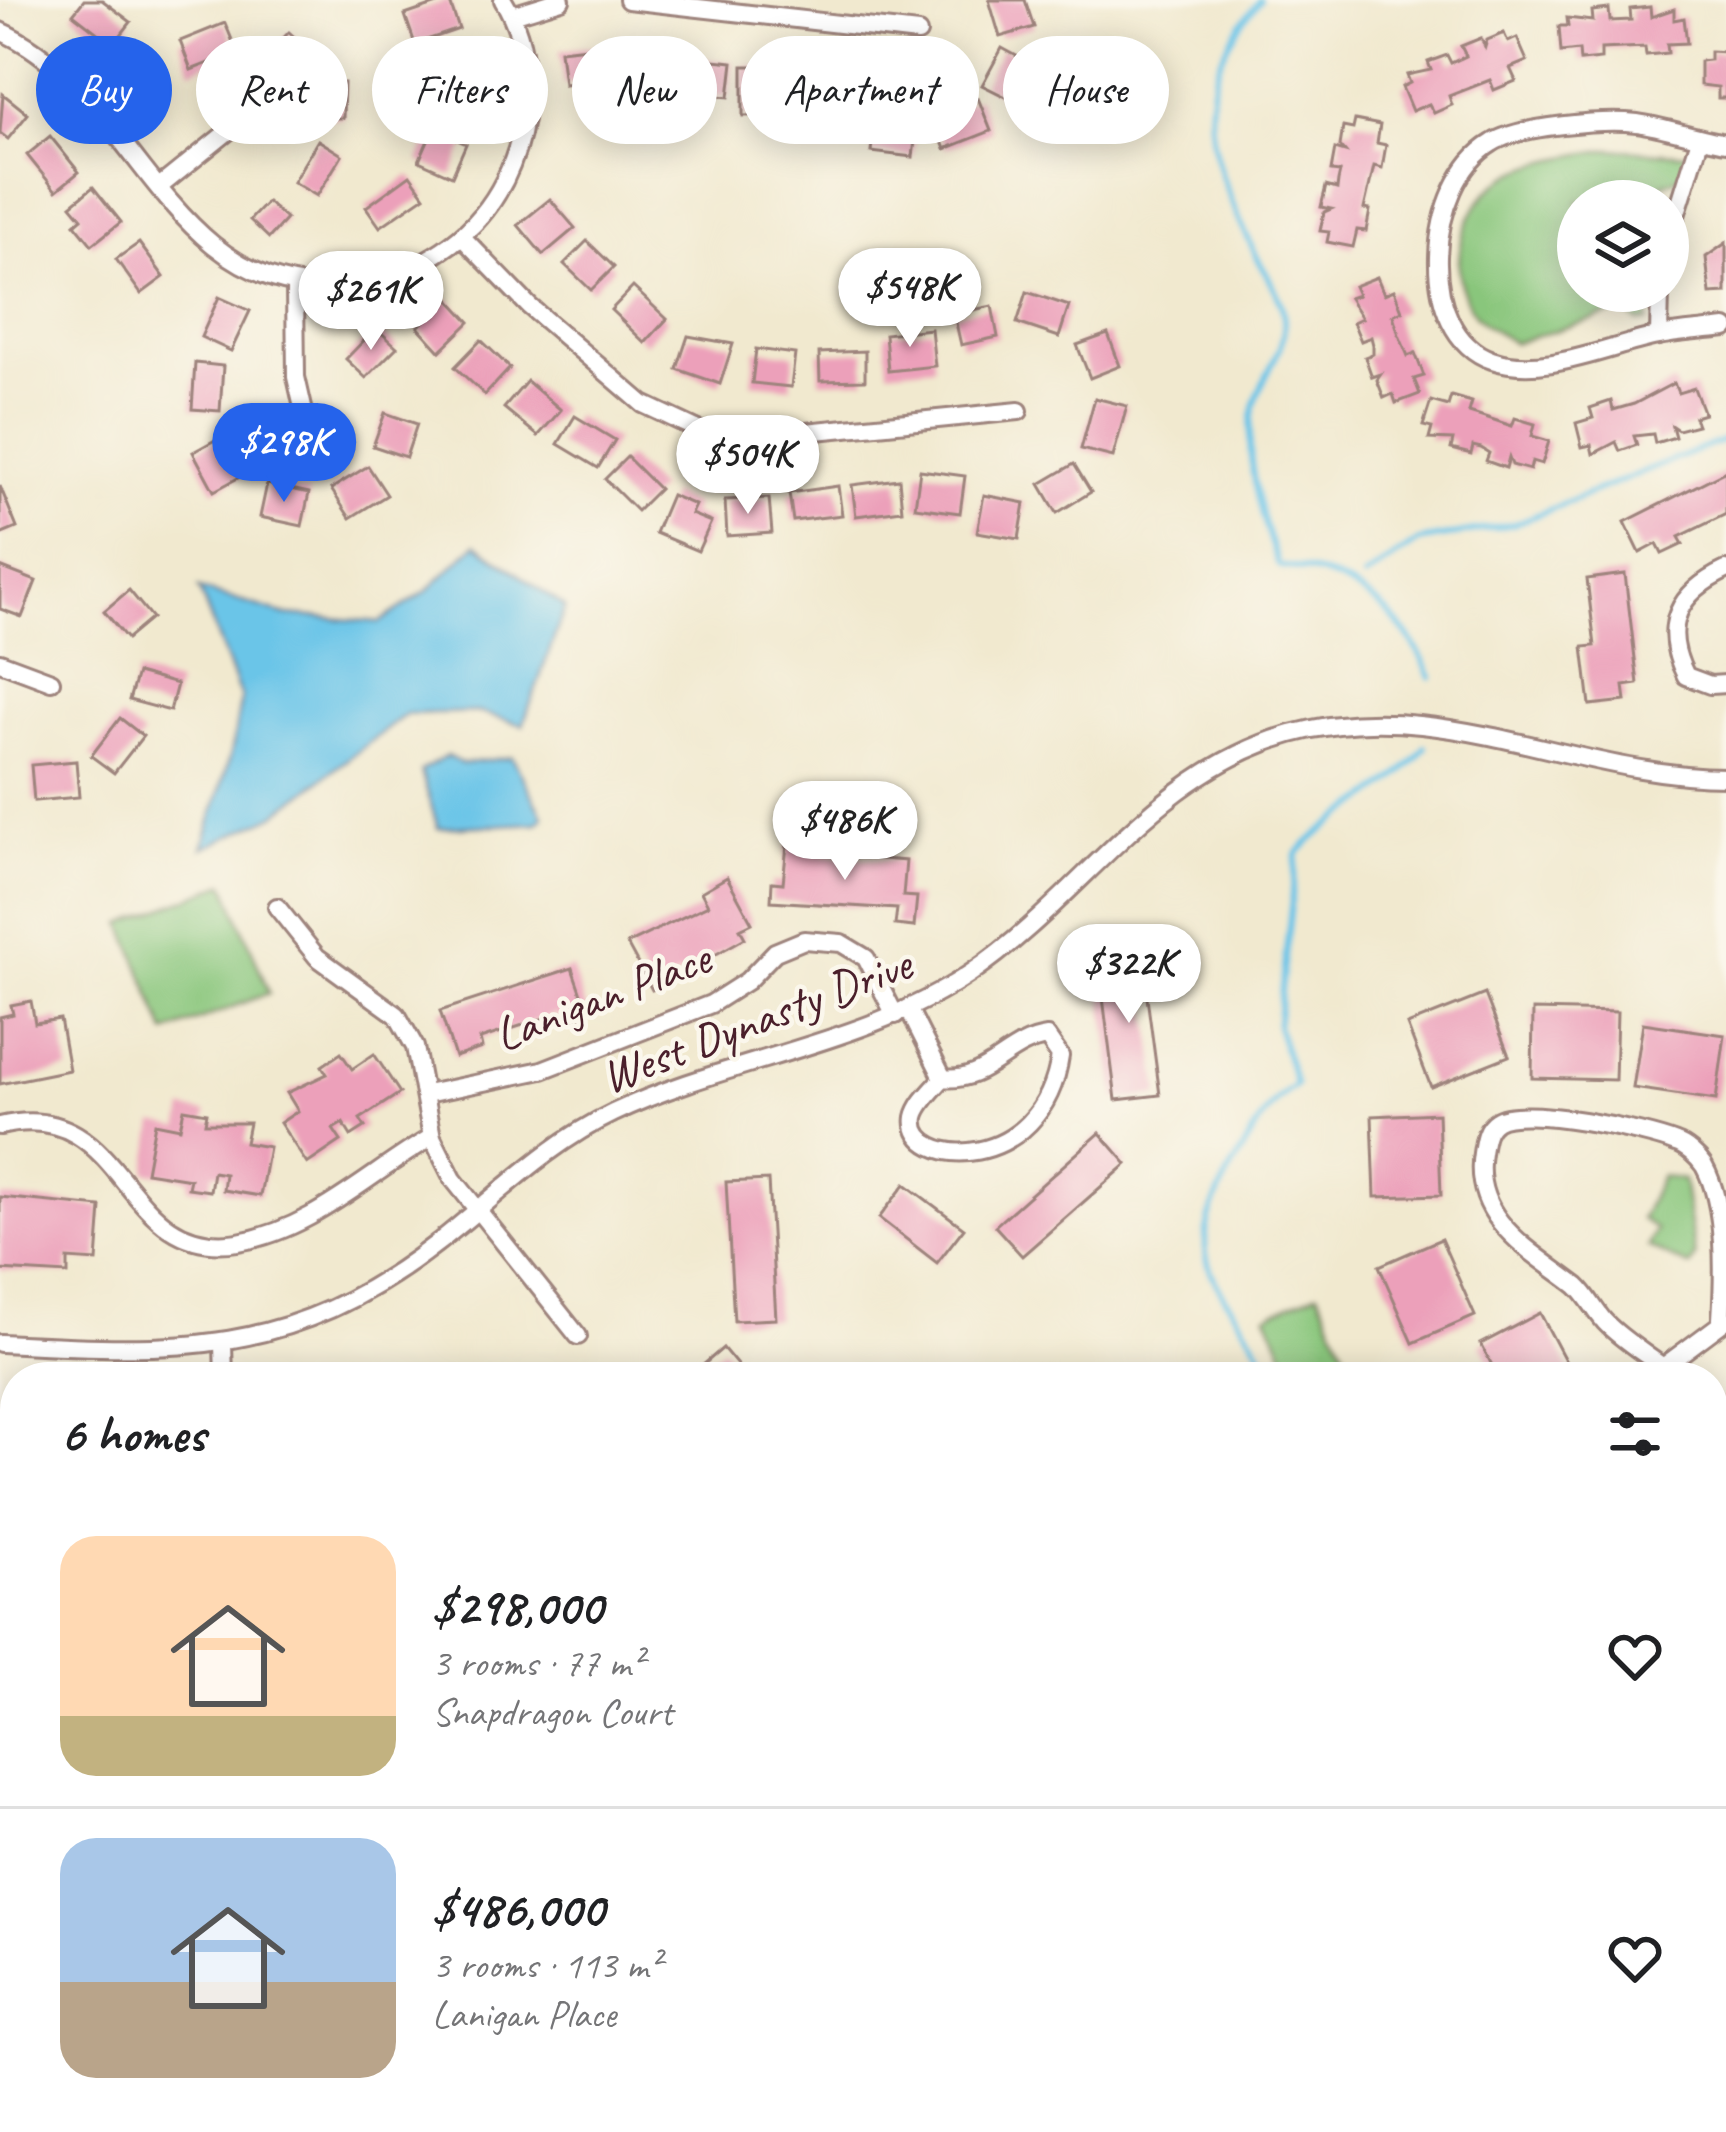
<!DOCTYPE html>
<html lang="en">
<head>
<meta charset="utf-8">
<style>
	body { margin:0; font-family:Caveat,sans-serif; background:#f6f6f6; color:#202124; height:100vh; display:flex; flex-direction:column; font-size:45px; white-space:nowrap }
	* { box-sizing:border-box; margin:0 }
	p { font-size:39px; color:#757577 }
	.icon { flex:none; width:66px; height:66px; fill:none; stroke:currentColor; stroke-width:2; stroke-linecap:round; stroke-linejoin:round }
	.map { position:relative; flex:1; overflow:hidden }
	.panel { position:absolute; left:0px; top:1362px; width:1728px; height:771px; display:flex; flex-direction:column; background:#fff; border-radius:48px 48px 0 0; box-shadow:0 6px 30px #0003 }
	.panel>* { flex:none }
	.guide { position:absolute; left:36px; top:36px; width:1656px; height:108px; display:flex; gap:24px }
	.fabs { position:absolute; left:1557px; top:180px; display:grid; gap:24px }
	.fabs a { display:grid; place-items:center; width:132px; height:132px; border-radius:50%; background:#fff; box-shadow:0 6px 30px #0003; font-size:60px }
	.price { position:absolute; translate:-50% -102px; padding:0 27px; border-radius:42px; background:#fff; color:#222; font-size:39px; line-height:78px; filter:drop-shadow(0 3px 6px #0008) }
	.price::after { content:''; position:absolute; left:50%; top:72px; width:36px; height:27px; margin-left:-18px; background:inherit; clip-path:polygon(0 0,100% 0,50% 100%) }
	.price.selected { background:#2563eb; color:#fff }
	ul { padding:0; list-style:none }
	li { display:flex; align-items:center; gap:36px; height:300px; padding:0 60px }
	li+li { border-top:3px solid #e0e0e0 }
	li span { display:grid; place-items:center; flex:none; width:336px; height:240px; border-radius:36px; color:#555 }
	li>.icon { margin-inline-start:auto }
	span .icon { width:144px; height:144px; fill:#fffc; stroke-width:1 }
	li b { font-size:51px }
	h2 { display:flex; justify-content:space-between; align-items:center; height:144px; padding:0 60px; font-size:51px }
	.pill { padding:0 42px; border-radius:54px; background:#fff; box-shadow:0 6px 30px #0003; font-size:42px; line-height:108px }
	.pill.selected { background:#2563eb; color:#fff }
	.map>svg:first-child { display:block }
	.green { fill:#89c67c; stroke:#6a7254; stroke-width:3 }
	.water { fill:#6ac5e8; stroke:#5a728a; stroke-width:3 }
	.lines { fill:none; stroke-linecap:round; stroke-linejoin:round }
	.stream { stroke:#6ac5e8; stroke-width:6 }
	.building { fill:#eca0ba }
	.minor-casing { stroke:#9e847d; stroke-width:22 }
	.minor { stroke:#fff; stroke-width:16 }
	.labels { text-anchor:middle; dominant-baseline:central; stroke-width:9; stroke-linejoin:round; paint-order:stroke }
	.street-label { font-size:48px; fill:#4a1f2b; stroke:#fbf7ec }
</style>
</head>
<body>
<div class="map">
<svg width="1726" height="2132" viewBox="0 0 1726 2132">
	<rect width="100%" height="100%" fill="#fbf7ec"/>
	<filter id="ink" filterUnits="userSpaceOnUse"><feTurbulence type="fractalNoise" baseFrequency=".00833" numOctaves="2"/><feDisplacementMap in="SourceGraphic" scale="24" xChannelSelector="R" yChannelSelector="G"/><feConvolveMatrix kernelMatrix="1 2 1 2 8 2 1 2 1" color-interpolation-filters="sRGB"/></filter>
	<filter id="wash" filterUnits="userSpaceOnUse"><feTurbulence type="fractalNoise" baseFrequency=".004" numOctaves="4" result="noise"/><feDisplacementMap in="SourceGraphic" scale="48" xChannelSelector="R" yChannelSelector="G"/><feGaussianBlur stdDeviation="2.7" result="paint"/><feColorMatrix in="noise" values="0 0 0 0 0 0 0 0 0 0 0 0 0 0 0 0 0 1.4 0 .05"/><feComposite in="paint" operator="in"/></filter>
	<g filter="url(#wash)">
		<rect width="100%" height="100%" fill="#f1e9cf"/>
		<g class="green">
			<path d="M1610,149L1688,154L1687,174L1660,185L1657,201H1578V291H1643L1651,296L1647,322H1637L1625,310L1513,343C1503,336 1491,330 1482,322C1444,287 1457,218 1493,187C1523,161 1573,156 1610,149Z"/>
			<polygon points="225,883 269,993 166,1033 123,924"/>
			<polygon points="1661,1176 1683,1180 1695,1257 1690,1267 1648,1247 1656,1230 1641,1219"/>
			<polygon points="1318,1292 1356,1377 1295,1377 1267,1315"/>
		</g>
		<g class="water">
			<polygon points="476,544 565,607 523,725 477,712 406,714 275,815 203,848 232,750 241,698 199,589 286,615 380,622 427,591"/>
			<polygon points="447,756 462,764 512,757 544,817 537,823 438,828 421,771"/>
		</g>
		<g class="lines">
			<g class="stream">
				<path d="M1260,0C1182,89 1208,155 1255,253C1265,274 1283,295 1284,320C1286,348 1266,371 1257,397C1239,446 1260,517 1279,566C1350,572 1403,611 1431,677"/>
				<polyline points="1364,578 1419,541 1514,524 1726,439"/>
				<path d="M1274,1377C1225,1275 1167,1273 1240,1155C1258,1125 1266,1105 1296,1085L1277,1027L1297,854C1335,813 1392,793 1425,747"/>
				<polyline points="1713,1942 1726,1973"/>
			</g>
		</g>
		<g id="blocks">
			<g class="building">
				<polygon points="84,0 102,0 131,22 113,45 73,14"/>
				<polygon points="449,0 459,29 415,44 405,15"/>
				<polygon points="989,0 1025,0 1034,27 1000,37"/>
				<polygon points="1650,7 1651,17 1674,9 1674,20 1684,18 1687,43 1667,44 1668,53 1646,55 1645,47 1601,49 1601,59 1580,61 1579,50 1561,52 1559,26 1568,26 1567,18 1593,21 1592,11 1609,9 1610,21 1631,20 1630,9"/>
				<polygon points="225,23 237,52 191,70 180,41"/>
				<polygon points="289,32 315,56 293,79 267,55"/>
				<polygon points="1504,33 1508,42 1517,38 1527,61 1510,68 1516,81 1494,90 1490,80 1449,96 1452,105 1434,113 1429,104 1412,111 1402,87 1410,83 1407,75 1431,70 1428,62 1447,55 1451,63 1466,56 1461,46 1481,38 1485,47 1487,40"/>
				<polygon points="605,45 608,79 564,84 560,50"/>
				<polygon points="1002,48 1033,65 1014,101 982,85"/>
				<polygon points="1710,51 1726,52 1726,98 1718,98 1718,87 1700,85 1700,61 1710,60"/>
				<polygon points="628,52 668,56 664,99 624,96"/>
				<polygon points="153,56 170,85 139,103 122,73"/>
				<polygon points="685,57 733,62 729,97 681,93"/>
				<polygon points="743,66 793,66 794,115 743,116"/>
				<polygon points="816,71 865,91 851,124 803,103"/>
				<polygon points="435,78 466,79 465,110 434,110"/>
				<polygon points="308,83 344,83 343,118 308,118"/>
				<polygon points="3,94 28,114 8,139 0,133"/>
				<polygon points="978,98 991,131 945,149 932,116"/>
				<polygon points="876,110 918,115 913,157 871,152"/>
				<polygon points="1355,120 1380,125 1377,143 1386,145 1382,168 1374,166 1364,209 1370,210 1366,231 1357,230 1353,247 1327,242 1329,232 1320,231 1324,212 1331,209 1321,207 1326,186 1337,189 1338,181 1340,172 1331,171 1335,149 1345,152 1340,146 1343,127 1353,129"/>
				<polygon points="433,129 466,144 452,176 419,161"/>
				<polygon points="50,136 79,172 56,191 27,155"/>
				<polygon points="318,140 342,155 317,196 293,182"/>
				<polygon points="410,175 425,196 380,227 366,207"/>
				<polygon points="93,187 121,222 92,245 75,224 82,218 71,205"/>
				<polygon points="550,199 575,228 543,255 518,225"/>
				<polygon points="267,202 286,219 269,238 250,220"/>
				<polygon points="587,241 614,267 591,290 564,264"/>
				<polygon points="139,243 164,277 141,294 116,259"/>
				<polygon points="1726,243 1726,293 1710,294 1706,257"/>
				<polygon points="1377,277 1384,294 1394,290 1402,311 1393,315 1399,335 1408,356 1415,353 1424,376 1414,379 1420,394 1396,403 1393,394 1384,398 1377,380 1381,374 1372,377 1365,357 1373,354 1373,345 1371,337 1361,341 1353,322 1362,318 1349,298 1358,295 1354,286"/>
				<polygon points="633,287 667,319 645,343 611,310"/>
				<polygon points="1027,292 1069,306 1059,337 1017,323"/>
				<polygon points="219,297 250,311 231,351 201,337"/>
				<polygon points="448,298 470,322 440,351 418,327"/>
				<polygon points="992,306 998,337 961,345 954,314"/>
				<polygon points="376,328 397,347 366,378 346,359"/>
				<polygon points="931,329 935,366 888,371 885,334"/>
				<polygon points="1108,334 1120,366 1090,378 1077,345"/>
				<polygon points="688,336 733,344 720,384 677,369"/>
				<polygon points="481,340 510,368 485,395 455,367"/>
				<polygon points="756,349 795,354 791,387 752,383"/>
				<polygon points="865,351 865,380 820,381 819,353"/>
				<polygon points="195,363 223,366 220,411 192,409"/>
				<polygon points="527,381 561,410 538,436 504,408"/>
				<polygon points="1674,383 1678,393 1694,388 1704,414 1694,417 1697,425 1678,430 1672,426 1675,437 1655,443 1653,434 1634,436 1637,445 1620,451 1616,442 1593,454 1591,445 1582,447 1576,423 1593,418 1590,408 1611,401 1613,410 1634,404"/>
				<polygon points="1451,396 1472,402 1469,412 1491,419 1512,426 1515,418 1535,424 1532,436 1549,441 1542,464 1532,461 1530,470 1512,465 1509,457 1506,468 1486,461 1489,453 1481,448 1473,446 1471,454 1451,449 1453,440 1429,439 1432,428 1423,426 1431,401 1448,406"/>
				<polygon points="1095,398 1127,406 1113,457 1081,449"/>
				<polygon points="385,413 417,424 406,457 373,446"/>
				<polygon points="575,416 615,440 598,468 558,444"/>
				<polygon points="228,433 249,472 214,491 193,452"/>
				<polygon points="627,457 659,489 637,511 605,479"/>
				<polygon points="1074,464 1091,492 1057,513 1040,484"/>
				<polygon points="368,466 387,495 350,518 331,489"/>
				<polygon points="920,470 965,476 960,513 915,507"/>
				<polygon points="1726,471 1726,514 1679,537 1683,544 1662,554 1657,544 1640,553 1625,522"/>
				<polygon points="899,479 902,510 856,516 852,485"/>
				<polygon points="267,484 309,493 302,526 260,517"/>
				<polygon points="0,486 17,528 0,535"/>
				<polygon points="838,486 842,515 793,521 789,493"/>
				<polygon points="671,495 695,505 691,514 711,522 698,551 655,533"/>
				<polygon points="984,495 1025,503 1019,539 977,532"/>
				<polygon points="769,498 772,533 727,536 725,500"/>
				<polygon points="0,567 36,581 22,617 0,609"/>
				<polygon points="1625,574 1638,684 1624,686 1626,701 1590,705 1583,647 1595,646 1587,579"/>
				<polygon points="129,590 152,618 127,639 104,611"/>
				<polygon points="137,673 177,684 170,711 129,700"/>
				<polygon points="120,718 143,736 114,773 91,756"/>
				<polygon points="76,761 79,797 34,801 31,765"/>
				<polygon points="787,845 816,847 815,854 906,861 903,896 917,897 914,927 895,925 897,909 771,901 772,882 783,883"/>
				<polygon points="727,877 752,923 740,929 745,938 652,990 627,944 708,905 701,892"/>
				<polygon points="1141,952 1160,1095 1116,1100 1098,958"/>
				<polygon points="572,968 588,1014 560,1023 557,1014 480,1039 482,1048 455,1057 440,1011"/>
				<polygon points="1485,994 1509,1056 1431,1087 1407,1025"/>
				<polygon points="31,1001 35,1023 60,1019 69,1070 0,1084 0,1017 13,1014 11,1005"/>
				<polygon points="1533,1010 1617,1012 1615,1080 1532,1078"/>
				<polygon points="1643,1023 1725,1035 1716,1100 1633,1088"/>
				<polygon points="341,1053 352,1069 374,1054 400,1093 360,1119 365,1127 351,1136 343,1123 333,1129 341,1141 307,1164 280,1123 298,1111 287,1093 327,1074 322,1066"/>
				<polygon points="184,1109 207,1113 205,1123 249,1123 245,1143 269,1147 260,1196 223,1190 225,1174 213,1172 210,1191 188,1188 190,1179 146,1172 155,1123 180,1128"/>
				<polygon points="1438,1113 1441,1195 1375,1197 1372,1116"/>
				<polygon points="1100,1133 1127,1164 1022,1256 995,1226"/>
				<polygon points="768,1180 776,1319 734,1321 726,1182"/>
				<polygon points="905,1184 964,1228 937,1263 879,1218"/>
				<polygon points="0,1197 101,1207 97,1261 68,1259 68,1274 0,1270"/>
				<polygon points="1441,1239 1475,1316 1413,1343 1379,1266"/>
				<polygon points="1540,1313 1574,1377 1498,1377 1481,1344"/>
				<polygon points="723,1348 747,1377 689,1377"/>
				<polygon points="1726,1396 1726,1454 1713,1459 1713,1400"/>
				<polygon points="1726,1586 1726,1728 1713,1698 1713,1592"/>
				<polygon points="49,2118 96,2118 94,2132 47,2132"/>
				<polygon points="558,2118 617,2118 622,2131 564,2132"/>
				<polygon points="949,2118 995,2118 998,2132 953,2132"/>
				<polygon points="1084,2118 1131,2118 1132,2125 1087,2132"/>
				<polygon points="1519,2118 1568,2118 1571,2132 1523,2132"/>
			</g>
		</g>
	</g>
	<g filter="url(#ink)">
		<use href="#blocks" fill-opacity="0" stroke="#9e847d" stroke-width="3"/>
		<g class="lines">
			<g class="minor-casing">
				<g id="minor">
					<polyline points="628,0 918,33"/>
					<polyline points="512,15 561,0"/>
					<path d="M0,31C131,88 166,286 325,286C352,286 379,283 404,271C460,246 498,210 517,149C532,101 530,44 503,0"/>
					<path d="M1726,143C1696,138 1666,127 1637,123C1605,119 1519,126 1492,143C1425,183 1415,334 1492,360C1542,377 1604,348 1653,337C1677,332 1702,331 1726,328"/>
					<polyline points="159,187 236,125"/>
					<polyline points="464,239 529,306 643,404 707,434 775,435 1019,411"/>
					<polyline points="1668,241 1700,139"/>
					<polyline points="295,286 296,377 306,421"/>
					<polyline points="1659,336 1660,291"/>
					<path d="M1726,570C1679,592 1660,625 1686,676L1710,685L1726,684"/>
					<polyline points="0,662 51,681"/>
					<polyline points="277,907 317,957 397,1015 415,1047 432,1137 453,1179 578,1336"/>
					<path d="M908,1008L943,1078C934,1089 918,1103 915,1117C907,1169 1043,1175 1060,1056L1047,1037C1007,1042 985,1084 943,1078"/>
					<polyline points="426,1094 542,1070 711,1004 747,981 775,952 804,940 841,943 866,958 895,1015"/>
					<path d="M0,1126C129,1095 119,1261 238,1242C313,1230 369,1173 432,1137"/>
					<path d="M1721,1319C1724,1273 1726,1206 1704,1166C1698,1157 1686,1146 1676,1143C1647,1131 1521,1104 1496,1121C1485,1128 1484,1141 1482,1153C1471,1220 1532,1251 1577,1286C1588,1296 1595,1311 1605,1322C1621,1339 1644,1353 1663,1367L1726,1320"/>
					<path d="M0,1343C176,1352 290,1358 436,1244C494,1199 547,1144 613,1113C729,1058 863,1046 971,973C1083,897 1154,772 1291,734C1440,693 1577,777 1726,777"/>
					<polyline points="223,1344 224,1377"/>
					<polyline points="472,2118 482,2132"/>
					<polyline points="1041,2118 1043,2132"/>
					<polyline points="1399,2118 1408,2132"/>
					<polyline points="327,2132 337,2118"/>
				</g>
			</g>
			<use href="#minor" class="minor"/>
		</g>
	</g>
	<g class="labels">
		<g class="street-label">
			<text transform="translate(602 996) rotate(-21)">Lanigan Place</text>
			<text transform="translate(756 1020) rotate(-21)">West Dynasty Drive</text>
		</g>
	</g>
</svg>
<div class="fabs">
<a><svg class="icon" aria-label="layers" viewBox="0 0 24 24"><path d="M12 4l9 5-9 5-9-5zM3 14l9 5 9-5"/></svg></a>
</div>
<b class="price" style="left:910px;top:350px">$548K</b>
<b class="price" style="left:371px;top:353px">$261K</b>
<b class="price selected" style="left:284px;top:505px">$298K</b>
<b class="price" style="left:748px;top:517px">$504K</b>
<b class="price" style="left:845px;top:883px">$486K</b>
<b class="price" style="left:1129px;top:1026px">$322K</b>
<div class="guide">
<a class="pill selected">Buy</a>
<a class="pill">Rent</a>
<a class="pill">Filters</a>
<a class="pill">New</a>
<a class="pill">Apartment</a>
<a class="pill">House</a>
</div>
<section class="panel">
<h2>6 homes<svg class="icon" aria-label="filters" viewBox="0 0 24 24"><path d="M4 7h16M4 17h16"/><circle cx="9" cy="7" r="2"/><circle cx="15" cy="17" r="2"/></svg></h2>
<ul>
<li><span style="background:linear-gradient(#ffd9b3 75%,#c2b280 0)"><svg class="icon" aria-label="home" viewBox="0 0 24 24"><path d="M3 11l9-7 9 7M6 9v11h12V9"/></svg></span><div><b>$298,000</b><p>3 rooms · 77 m²</p><p>Snapdragon Court</p></div><svg class="icon" aria-label="heart" viewBox="0 0 24 24"><path d="M12 20l-8-8c-3-5 5-10 8-4 3-6 11-1 8 4z"/></svg></li>
<li><span style="background:linear-gradient(#a9c7e8 60%,#b9a48a 0)"><svg class="icon" aria-label="home" viewBox="0 0 24 24"><path d="M3 11l9-7 9 7M6 9v11h12V9"/></svg></span><div><b>$486,000</b><p>3 rooms · 113 m²</p><p>Lanigan Place</p></div><svg class="icon" aria-label="heart" viewBox="0 0 24 24"><path d="M12 20l-8-8c-3-5 5-10 8-4 3-6 11-1 8 4z"/></svg></li>
</ul>
</section>
</div>
</body>
</html>
